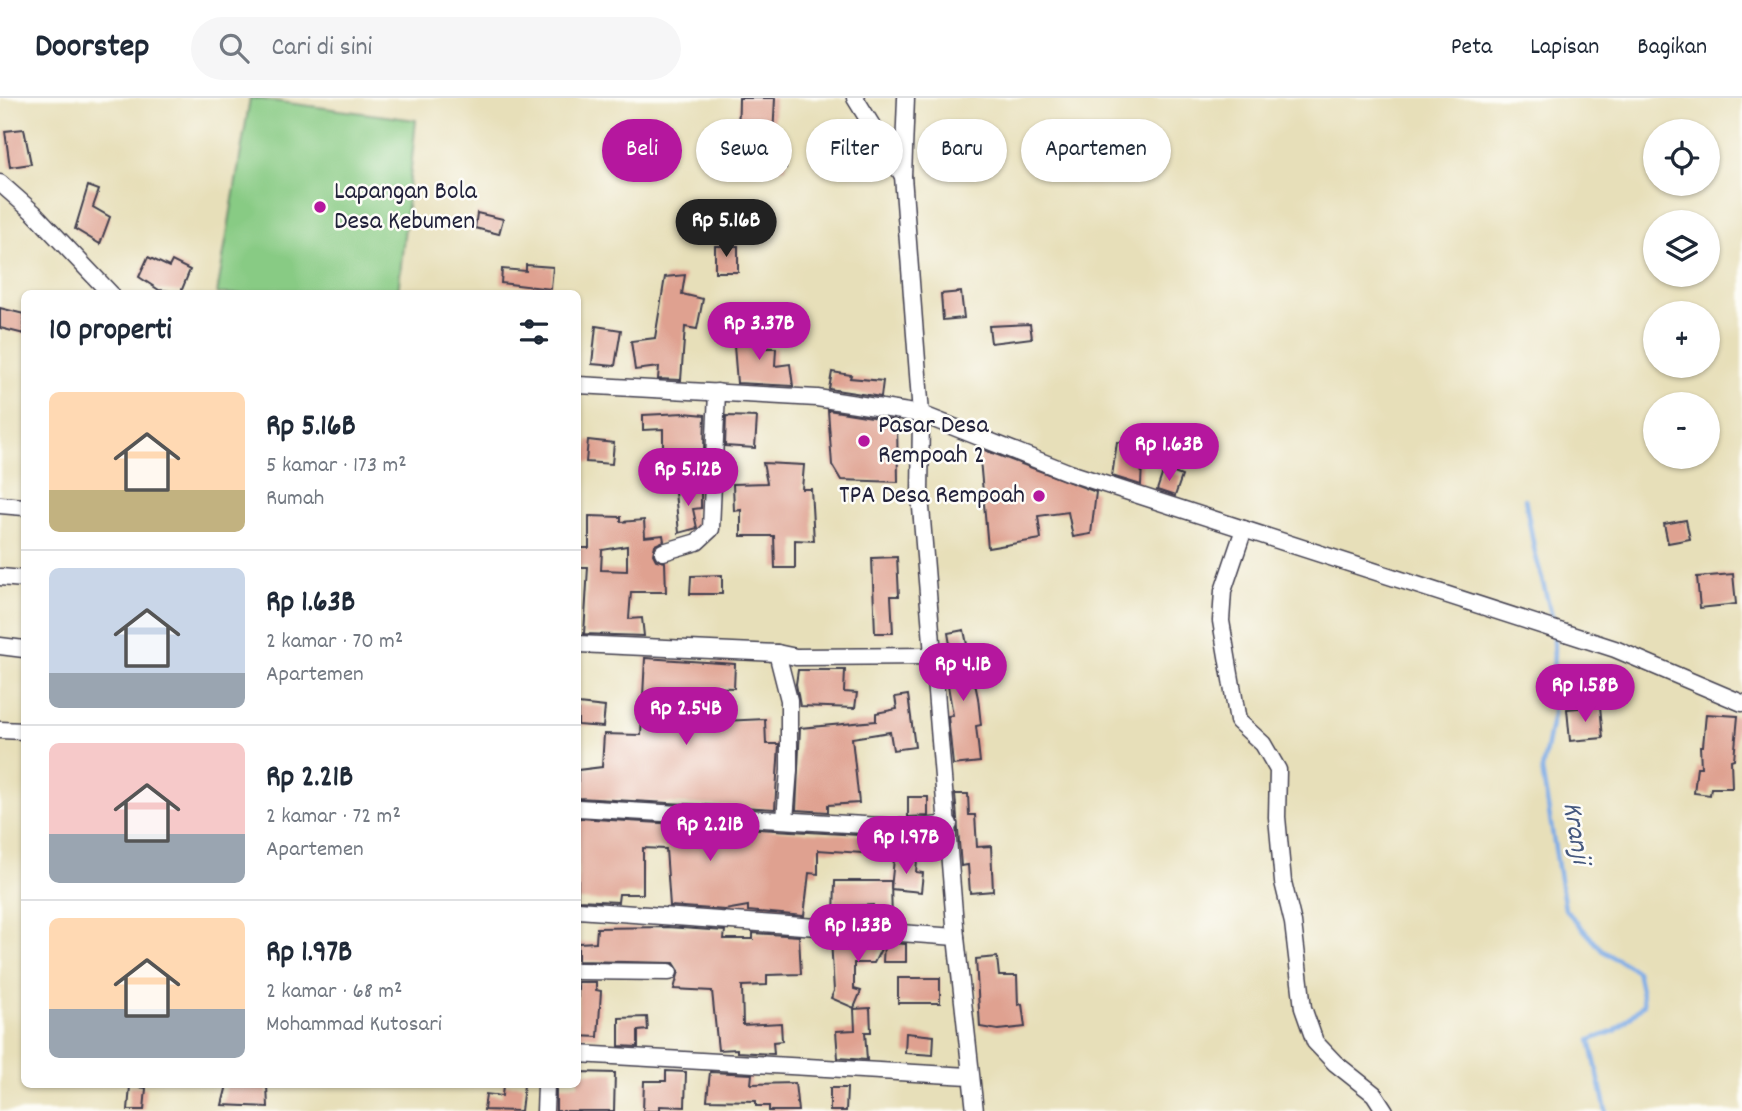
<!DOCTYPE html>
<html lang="id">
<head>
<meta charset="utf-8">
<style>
	body { margin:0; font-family:Dekko,sans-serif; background:#f6f6f7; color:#1f2937; height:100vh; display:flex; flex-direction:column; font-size:26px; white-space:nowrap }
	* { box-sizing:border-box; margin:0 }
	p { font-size:23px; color:#747a83 }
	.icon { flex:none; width:38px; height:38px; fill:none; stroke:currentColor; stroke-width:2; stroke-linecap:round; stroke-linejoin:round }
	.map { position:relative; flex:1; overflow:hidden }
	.sheet { position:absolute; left:21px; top:192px; width:560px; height:798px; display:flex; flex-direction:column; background:#fff; border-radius:10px; box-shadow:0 2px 5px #0004 }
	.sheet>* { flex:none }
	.guide { position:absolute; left:602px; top:21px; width:665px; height:63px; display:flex; gap:14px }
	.fabs { position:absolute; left:1643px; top:21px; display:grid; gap:14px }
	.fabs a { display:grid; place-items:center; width:77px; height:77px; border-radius:50%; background:#fff; box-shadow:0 2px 5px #0004; font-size:35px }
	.price { position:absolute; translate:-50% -60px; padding:0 16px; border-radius:24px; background:#b5179e; color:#fff; font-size:23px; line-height:46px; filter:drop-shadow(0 2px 4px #0008) }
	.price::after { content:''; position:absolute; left:50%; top:42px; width:21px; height:16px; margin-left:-10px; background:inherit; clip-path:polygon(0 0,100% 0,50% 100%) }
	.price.active { background:#222; color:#fff }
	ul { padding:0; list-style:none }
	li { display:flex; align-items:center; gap:21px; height:175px; padding:0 28px }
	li+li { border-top:2px solid #e0e1e3 }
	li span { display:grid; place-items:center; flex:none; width:196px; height:140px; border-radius:10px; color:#555 }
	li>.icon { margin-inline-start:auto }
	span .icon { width:84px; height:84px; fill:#fffc; stroke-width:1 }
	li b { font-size:30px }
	h2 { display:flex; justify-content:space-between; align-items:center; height:84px; padding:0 28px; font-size:30px }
	.tag { padding:0 24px; border-radius:32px; background:#fff; box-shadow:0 2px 5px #0004; font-size:24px; line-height:63px }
	.tag.active { background:#b5179e; color:#fff }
	header { display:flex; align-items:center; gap:42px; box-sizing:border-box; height:98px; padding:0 35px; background:#fff; border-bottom:2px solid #e0e1e3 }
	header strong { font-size:33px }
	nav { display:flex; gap:38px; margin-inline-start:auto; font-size:24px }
	.search { width:490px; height:63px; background:#f6f6f7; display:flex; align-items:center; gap:18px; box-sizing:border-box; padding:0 24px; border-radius:38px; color:#747a83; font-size:26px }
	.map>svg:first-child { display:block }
	.green { fill:#88cb84; stroke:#557660; stroke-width:2 }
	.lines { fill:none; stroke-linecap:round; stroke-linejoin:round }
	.stream { stroke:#7cabe6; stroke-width:4.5 }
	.building { fill:#dfa190; fill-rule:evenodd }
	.minor-casing { stroke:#403e4e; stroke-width:19 }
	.minor { stroke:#fff; stroke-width:16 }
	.poi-dot { fill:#b5179e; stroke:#fdfcf7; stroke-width:2.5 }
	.labels { text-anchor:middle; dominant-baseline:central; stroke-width:5; stroke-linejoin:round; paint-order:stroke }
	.poi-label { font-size:26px; fill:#22223b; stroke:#fdfcf7; text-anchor:start }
	.water-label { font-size:28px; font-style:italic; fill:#46597f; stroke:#fdfcf7 }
</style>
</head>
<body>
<header>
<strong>Doorstep</strong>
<div class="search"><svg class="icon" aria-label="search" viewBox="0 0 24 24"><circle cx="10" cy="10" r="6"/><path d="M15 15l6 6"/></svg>Cari di sini</div>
<nav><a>Peta</a><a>Lapisan</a><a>Bagikan</a></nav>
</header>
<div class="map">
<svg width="1742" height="1013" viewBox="0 0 1742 1013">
	<rect width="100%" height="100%" fill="#fdfcf7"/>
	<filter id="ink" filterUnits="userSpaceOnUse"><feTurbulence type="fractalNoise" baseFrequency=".0143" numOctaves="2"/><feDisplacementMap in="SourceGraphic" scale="14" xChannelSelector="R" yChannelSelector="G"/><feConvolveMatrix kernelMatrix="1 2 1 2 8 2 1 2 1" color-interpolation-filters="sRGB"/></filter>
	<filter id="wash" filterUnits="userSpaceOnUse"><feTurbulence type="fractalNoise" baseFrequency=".00686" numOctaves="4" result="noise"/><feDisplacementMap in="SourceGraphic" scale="28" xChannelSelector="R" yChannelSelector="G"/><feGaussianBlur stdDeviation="1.57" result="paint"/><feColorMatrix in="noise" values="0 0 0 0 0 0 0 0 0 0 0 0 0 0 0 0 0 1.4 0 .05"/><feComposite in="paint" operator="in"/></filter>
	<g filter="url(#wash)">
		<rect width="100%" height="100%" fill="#e7dfb9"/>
		<polygon class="green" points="250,0 416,22 398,196 217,196"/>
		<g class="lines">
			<g class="stream">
				<polyline points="1525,401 1535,455 1554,526"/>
				<polyline points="1554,535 1553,616 1542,672 1565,811 1603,853 1637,873 1644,906 1615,933 1590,942 1606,1013"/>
			</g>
		</g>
		<g id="blocks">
			<g class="building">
				<polygon points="739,0 775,0 773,39 785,38 786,70 747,72 746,66 717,69 715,48 738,46"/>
				<polygon points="24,31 31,66 10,69 5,33"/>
				<polygon points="88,88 99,92 93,109 110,119 100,146 75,131"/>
				<polygon points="477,115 503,121 499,136 475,130"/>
				<rect x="715" y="148" width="23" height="26"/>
				<polygon points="148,159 169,169 172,163 190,172 181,194 159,192 139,179"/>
				<polygon points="526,167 553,169 551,191 501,185 502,171 526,173"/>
				<polygon points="685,177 682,196 703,201 697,231 685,229 681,282 658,281 659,269 635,272 631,243 655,240 665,179"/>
				<polygon points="961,194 964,220 943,222 941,196"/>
				<polygon points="0,210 24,216 24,236 0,230"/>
				<polygon points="1030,226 1032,240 991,245 989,228"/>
				<polygon points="596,228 621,232 615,268 592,266"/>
				<polygon points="747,234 749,239 766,237 767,250 776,250 775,268 790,266 793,288 737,285 733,235"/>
				<polygon points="832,274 851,277 850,280 883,283 881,299 829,291"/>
				<polygon points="828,312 897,323 898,384 841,382 832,367"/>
				<polygon points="684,315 705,317 703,385 694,385 693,369 663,368 663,331 643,332 643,317"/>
				<polygon points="726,318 757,319 755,350 725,348"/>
				<polygon points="588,342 614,345 612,366 586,364"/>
				<polygon points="1117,344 1143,345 1141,387 1112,378"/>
				<polygon points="979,350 1096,394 1091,436 1073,439 1068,414 1038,418 1041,441 988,450"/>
				<polygon points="763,365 804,367 802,391 811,391 814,443 795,442 795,470 775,470 774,438 741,438 741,412 734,413 733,386 767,385"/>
				<polygon points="1164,371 1182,378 1175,398 1157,392"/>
				<polygon points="701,388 701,410 693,411 697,430 679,435 675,394"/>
				<path d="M589,418L621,419V424L644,422L645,439L663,437L664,443L655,447L653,456L656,462L665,464L666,494H631L629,521L642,520L644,538L584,536L588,469H578V450H589ZM627,448V473L601,472L602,452Z"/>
				<polygon points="1686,422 1690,441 1668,445 1664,426"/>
				<polygon points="897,459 899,498 891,498 893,535 875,535 872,460"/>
				<polygon points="1733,476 1736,506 1700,510 1697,479"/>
				<polygon points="722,477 722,496 690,496 691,478"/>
				<polygon points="964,532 978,600 981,627 976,628 980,664 953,667 948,618 953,617 945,570 954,569 948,535"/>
				<polygon points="645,560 735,566 734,590 704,589 702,624 765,621 766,646 779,646 775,711 578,700 578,672 602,669 604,636 641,637"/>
				<polygon points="798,572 845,572 844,594 857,595 855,610 800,608 796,586"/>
				<polygon points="908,597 915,649 893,652 890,634 852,640 859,705 828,707 828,714 796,712 800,630 876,623 876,615 897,611 895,599"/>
				<polygon points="578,606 605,609 603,629 578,627"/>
				<polygon points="1600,608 1603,640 1570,643 1567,611"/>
				<polygon points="1706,616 1738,618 1734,661 1731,662 1732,690 1711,690 1710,697 1694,695 1697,669 1701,669 1700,648 1703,648"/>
				<polygon points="955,696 968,696 969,717 975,717 977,749 991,748 993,793 970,795 968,767 961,768"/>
				<polygon points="908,699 928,699 928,718 908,719"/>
				<polygon points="578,720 892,739 892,757 818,752 818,776 809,775 804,818 748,813 748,808 725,812 670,808 666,751 643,750 643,796 619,796 618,804 578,802"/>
				<polygon points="894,761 917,763 916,774 923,775 921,794 891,791"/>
				<polygon points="835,783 891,783 892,824 873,823 873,807 851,808 851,821 834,820"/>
				<polygon points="667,829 725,833 724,841 753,841 753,835 799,838 801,876 767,877 767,887 742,888 743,927 781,925 782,943 773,944 774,956 737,954 737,951 718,952 712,893 674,891 679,873 674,865 578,863 578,845 596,844 597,830"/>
				<polygon points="831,841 906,846 906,864 883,864 884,845 874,865 854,865 854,891 861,893 854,910 831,900 834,893"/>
				<polygon points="997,859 999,878 1017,878 1018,907 1022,906 1025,929 998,932 980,929 976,861"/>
				<rect x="898" y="880" width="42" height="25"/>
				<polygon points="578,884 596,884 596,892 601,893 598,939 578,938"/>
				<polygon points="870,910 871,934 865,934 867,962 838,960 836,933 855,932 854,911"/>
				<polygon points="647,919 648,932 638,933 638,949 619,948 619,920"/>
				<polygon points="906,935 934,938 933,957 905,955"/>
				<polygon points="666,973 686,974 685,1009 660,1008 660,1013 643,1013 644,983 666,983"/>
				<polygon points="578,974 615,975 614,1013 556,1013 556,987 578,987"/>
				<polygon points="710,974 752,976 751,986 795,985 798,1013 769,1013 769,1008 756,1008 756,1003 707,1002"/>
				<polygon points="227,987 267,987 268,1009 222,1007"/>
				<polygon points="503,987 524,987 521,1013 484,1012 486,996 502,998"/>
				<polygon points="130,988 146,990 144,1012 128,1012"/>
				<polygon points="830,990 847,990 846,1013 830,1013"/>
			</g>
		</g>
	</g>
	<g filter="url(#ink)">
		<use href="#blocks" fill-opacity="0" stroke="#403e4e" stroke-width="2"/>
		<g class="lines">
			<g class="minor-casing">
				<g id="minor">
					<polyline points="855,0 903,78"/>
					<polyline points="906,0 903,78 921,316 920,397 956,839 975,1013"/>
					<polyline points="0,85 34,115 111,196"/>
					<polyline points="578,287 817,300 921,316 1070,375 1615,551 1742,605"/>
					<polyline points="0,407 24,409"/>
					<polyline points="1244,431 1223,493 1221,523 1238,623 1263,646 1278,672 1277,719 1283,784 1293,825 1303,910 1315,944 1335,965 1374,996 1385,1013"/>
					<polyline points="663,454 697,444 711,431 717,294"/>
					<polyline points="0,479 24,481"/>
					<polyline points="578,546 777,555 796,559 935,558"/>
					<polyline points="0,548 24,551"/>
					<polyline points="777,555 789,602 789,672 785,721"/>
					<polyline points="0,632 24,633"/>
					<polyline points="578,710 915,730 949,726"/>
					<polyline points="578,812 956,839"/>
					<polyline points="578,873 669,874"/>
					<polyline points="578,956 969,978"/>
					<polyline points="545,1013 546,987"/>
				</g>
			</g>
			<use href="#minor" class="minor"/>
		</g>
	</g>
	<g class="poi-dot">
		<circle cx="320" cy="109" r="7"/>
		<circle cx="864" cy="343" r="7"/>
		<circle cx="1039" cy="398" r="7"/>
	</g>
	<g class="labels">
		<g class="poi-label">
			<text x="334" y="94">Lapangan Bola<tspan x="334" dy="30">Desa Kebumen</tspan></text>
			<text x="878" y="328">Pasar Desa<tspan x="878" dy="30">Rempoah 2</tspan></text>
			<text x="1025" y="398" text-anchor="end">TPA Desa Rempoah</text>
		</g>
		<g class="water-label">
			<text transform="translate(1574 735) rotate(81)">Kranji</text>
		</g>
	</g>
</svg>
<div class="fabs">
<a><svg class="icon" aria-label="locate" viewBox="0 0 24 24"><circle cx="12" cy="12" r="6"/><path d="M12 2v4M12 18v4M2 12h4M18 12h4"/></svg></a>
<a><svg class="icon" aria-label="layers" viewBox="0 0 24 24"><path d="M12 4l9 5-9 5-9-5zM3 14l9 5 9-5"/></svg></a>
<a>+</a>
<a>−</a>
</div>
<b class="price active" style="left:726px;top:161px">Rp 5.16B</b>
<b class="price" style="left:759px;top:264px">Rp 3.37B</b>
<b class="price" style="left:1169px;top:385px">Rp 1.63B</b>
<b class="price" style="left:688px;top:410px">Rp 5.12B</b>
<b class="price" style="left:963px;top:605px">Rp 4.1B</b>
<b class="price" style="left:1585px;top:626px">Rp 1.58B</b>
<b class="price" style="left:686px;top:649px">Rp 2.54B</b>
<b class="price" style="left:710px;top:765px">Rp 2.21B</b>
<b class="price" style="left:906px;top:778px">Rp 1.97B</b>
<b class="price" style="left:858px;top:866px">Rp 1.33B</b>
<div class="guide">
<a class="tag active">Beli</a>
<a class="tag">Sewa</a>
<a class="tag">Filter</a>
<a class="tag">Baru</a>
<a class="tag">Apartemen</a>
</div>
<section class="sheet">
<h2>10 properti<svg class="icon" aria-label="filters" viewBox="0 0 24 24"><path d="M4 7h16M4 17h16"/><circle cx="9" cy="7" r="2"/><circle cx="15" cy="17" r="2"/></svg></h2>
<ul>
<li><span style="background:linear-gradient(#ffd9b3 70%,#c2b280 0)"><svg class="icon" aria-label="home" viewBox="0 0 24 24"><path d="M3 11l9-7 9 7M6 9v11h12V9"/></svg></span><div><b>Rp 5.16B</b><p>5 kamar · 173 m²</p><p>Rumah</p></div></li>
<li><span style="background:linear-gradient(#c9d6e8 75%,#9aa5b1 0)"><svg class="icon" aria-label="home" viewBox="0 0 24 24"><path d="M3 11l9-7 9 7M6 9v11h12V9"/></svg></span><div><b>Rp 1.63B</b><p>2 kamar · 70 m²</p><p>Apartemen</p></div></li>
<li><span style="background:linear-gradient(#f6c9c9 65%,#9aa5b1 0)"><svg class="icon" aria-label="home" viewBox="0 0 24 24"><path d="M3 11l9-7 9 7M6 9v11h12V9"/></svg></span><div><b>Rp 2.21B</b><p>2 kamar · 72 m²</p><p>Apartemen</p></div></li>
<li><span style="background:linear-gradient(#ffd9b3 65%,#9aa5b1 0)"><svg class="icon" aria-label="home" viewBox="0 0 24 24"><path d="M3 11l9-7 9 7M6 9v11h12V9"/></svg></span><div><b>Rp 1.97B</b><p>2 kamar · 68 m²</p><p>Mohammad Kutosari</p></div></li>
</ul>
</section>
</div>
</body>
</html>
